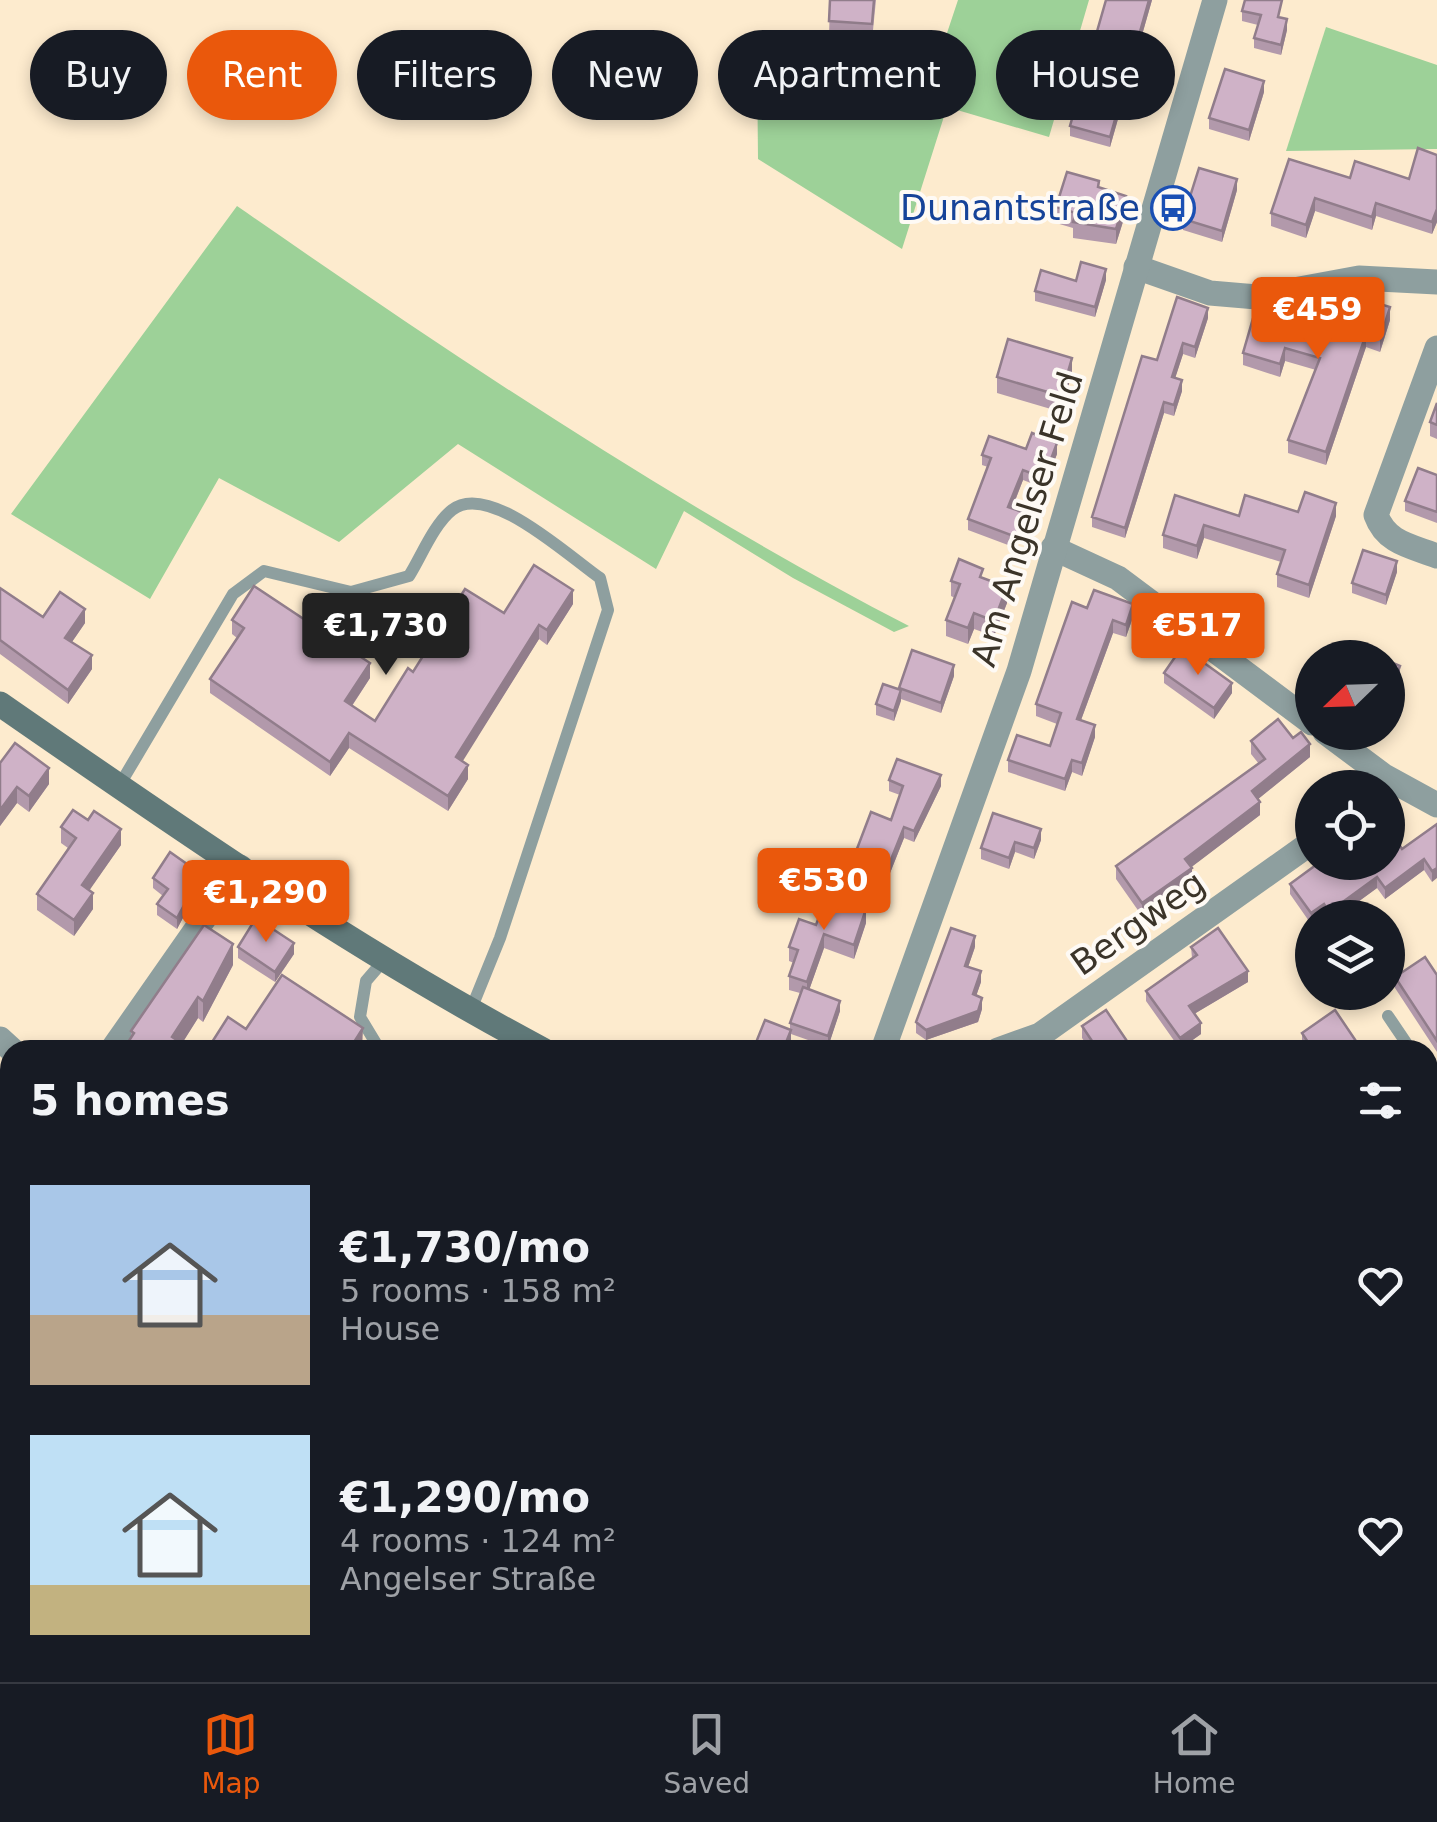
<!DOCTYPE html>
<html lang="en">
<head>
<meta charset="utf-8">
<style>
	body { margin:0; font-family:"DejaVu Sans",sans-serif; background:#20242c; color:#f1f3f6; height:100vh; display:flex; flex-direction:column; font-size:38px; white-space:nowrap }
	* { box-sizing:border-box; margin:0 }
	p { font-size:32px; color:#9ea1a6 }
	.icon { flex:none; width:55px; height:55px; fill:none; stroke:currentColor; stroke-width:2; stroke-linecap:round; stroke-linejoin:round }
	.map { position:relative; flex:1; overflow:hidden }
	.sheet { position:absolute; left:0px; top:1040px; width:1438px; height:642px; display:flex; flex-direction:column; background:#171b24; border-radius:30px 30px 0 0; box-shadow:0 5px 15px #0003 }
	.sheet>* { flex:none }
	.banner { position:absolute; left:30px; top:30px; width:1378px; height:90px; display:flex; gap:20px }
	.needle { width:65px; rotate:247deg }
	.controls { position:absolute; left:1295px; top:640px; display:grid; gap:20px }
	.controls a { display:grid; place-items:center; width:110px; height:110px; border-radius:50%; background:#171b24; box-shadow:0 5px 15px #0003; font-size:50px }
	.price { position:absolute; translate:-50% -85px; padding:0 22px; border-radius:10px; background:#ea580c; color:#fff; font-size:32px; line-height:65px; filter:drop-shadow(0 2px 5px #0008) }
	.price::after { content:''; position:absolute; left:50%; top:60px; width:30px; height:22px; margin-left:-15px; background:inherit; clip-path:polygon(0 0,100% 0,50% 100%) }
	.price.selected { background:#222; color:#fff }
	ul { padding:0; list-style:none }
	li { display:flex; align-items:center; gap:30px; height:250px; padding:0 30px }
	li span { display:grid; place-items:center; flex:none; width:280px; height:200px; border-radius:0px; color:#555 }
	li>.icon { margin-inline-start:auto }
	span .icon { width:120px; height:120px; fill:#fffc; stroke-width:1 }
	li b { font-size:42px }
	h2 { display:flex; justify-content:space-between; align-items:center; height:120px; padding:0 30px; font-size:42px }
	.pill { padding:0 35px; border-radius:45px; background:#171b24; box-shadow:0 5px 15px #0003; font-size:35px; line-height:90px }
	.pill.selected { background:#ea580c; color:#fff }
	.menu { display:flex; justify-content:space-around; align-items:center; height:140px; border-top:2px solid #363941; background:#171b24; font-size:28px; color:#9ea1a6 }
	.menu a { display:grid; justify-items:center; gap:5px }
	.menu .selected { color:#ea580c }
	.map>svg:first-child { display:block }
	.green { fill:#9dd198 }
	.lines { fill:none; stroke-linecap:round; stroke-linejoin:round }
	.stream { stroke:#479da7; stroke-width:6 }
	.lane { stroke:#8e9f9f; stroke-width:12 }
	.street { stroke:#8e9f9f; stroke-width:25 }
	.secondary { stroke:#607979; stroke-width:25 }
	.wall { fill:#b299ab }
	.shaded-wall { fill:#917d8b }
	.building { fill:#cfb2c7; stroke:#917d8b; stroke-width:2.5 }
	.labels { text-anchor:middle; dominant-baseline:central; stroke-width:8; stroke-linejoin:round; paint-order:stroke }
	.transit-label { font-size:35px; fill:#164399; stroke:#fefaf5; text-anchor:end }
	.street-label { font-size:35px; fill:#3b3429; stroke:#fefaf5 }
</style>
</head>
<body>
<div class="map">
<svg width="1437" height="1682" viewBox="0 0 1437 1682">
	<rect width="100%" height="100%" fill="#fdebce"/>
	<g class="green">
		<polygon points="958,0 1089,0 1049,137 947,107 902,249 758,159 757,56 799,56 811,44 870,46 936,66"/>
		<polygon points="1326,27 1437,65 1437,149 1286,151"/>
		<path d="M237,206C453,356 675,505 909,626L894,632L793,578L684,511L656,569L458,444L339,542L219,478L150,599L11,514Z"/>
		<polygon points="0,1591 10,1595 10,1672 160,1673 172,1682 0,1682"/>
		<polygon points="919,1673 1124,1673 1119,1682 933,1682"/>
	</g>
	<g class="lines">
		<g class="stream">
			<polyline points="0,1613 10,1617"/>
			<polyline points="123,1672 135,1682"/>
		</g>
		<g class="lane">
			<path d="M119,786L233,594L264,571L351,592L409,576C421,557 434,524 452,510C488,481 567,555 600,578L608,610L500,938L470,1012"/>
			<polyline points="1388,1016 1411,1050"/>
			<polyline points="380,1050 360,1017 366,981 385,959"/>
			<polyline points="1428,1075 1437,1090"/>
		</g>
		<g class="street">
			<polyline points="1136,267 1210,293 1257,297 1359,278 1437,282"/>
			<path d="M1437,348L1376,515C1386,543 1411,546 1437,556"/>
			<polyline points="1053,548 1118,578 1312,723"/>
			<polyline points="1325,732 1384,776 1437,805"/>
			<polyline points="0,1039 12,1050"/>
			<polyline points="112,1050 240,867"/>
			<polyline points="883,1050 1019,671 1215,0"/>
			<polyline points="998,1050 1040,1035 1312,842"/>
			<polyline points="1428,1184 1437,1177"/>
			<polyline points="1428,1566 1437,1560"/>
			<polyline points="567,1682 571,1672"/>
		</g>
		<g class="secondary">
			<path d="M0,704C176,826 354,950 543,1050"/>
			<polyline points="1428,1672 1435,1682"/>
		</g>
	</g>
	<g class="wall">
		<polygon points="830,0 876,0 872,40 829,37"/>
		<polygon points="1106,0 1152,0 1110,147 1070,136 1070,126"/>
		<polygon points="1242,11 1280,18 1287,30 1281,55 1254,48 1254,38 1258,25 1242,21"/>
		<polygon points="1264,92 1249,141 1209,129 1209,118"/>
		<polygon points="1437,155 1437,222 1432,234 1376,216 1372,230 1315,211 1306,238 1271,226 1271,213 1350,178 1409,179"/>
		<polygon points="1099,188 1126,212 1116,244 1073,238 1073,228 1056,223 1056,207"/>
		<polygon points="1237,190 1222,242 1183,230 1183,219"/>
		<polygon points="1106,280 1095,317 1035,301 1035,291 1076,281"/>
		<polygon points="1208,318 1195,358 1183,354 1175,378 1182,391 1174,416 1164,413 1125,538 1092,527 1092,517 1157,360"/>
		<polygon points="1390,320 1380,352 1366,347 1326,465 1288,453 1288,440 1316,370 1285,361 1280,377 1243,365 1243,353 1342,334"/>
		<polygon points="1072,373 1061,412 997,393 997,377"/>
		<polygon points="1437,403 1437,439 1430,436 1430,422"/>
		<polygon points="1026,449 1057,454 1044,488 1023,480 1012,509 1025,524 1016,548 968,530 968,519 988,467 982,465 982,455"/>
		<polygon points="1437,475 1437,523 1405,511 1405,501"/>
		<polygon points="1298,512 1336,516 1309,598 1277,587 1277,574 1281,562 1204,538 1197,559 1163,548 1163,535 1239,516"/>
		<polygon points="1397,572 1386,605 1352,593 1352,583"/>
		<polygon points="983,578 1007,603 994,636 974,629 968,644 946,636 946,620 955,598 951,596 951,581"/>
		<polygon points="0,588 43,617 85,623 72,642 92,669 68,704 0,654"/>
		<polygon points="573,604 547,645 539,639 462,761 468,779 448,811 349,748 330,776 210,693 210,679 237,638 232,634 232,620 370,678 352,706 375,721 504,613"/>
		<polygon points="1087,608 1133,617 1126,637 1113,633 1081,720 1095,737 1082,776 1072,772 1065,791 1008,772 1008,760 1050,746 1057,724 1036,716 1036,704"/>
		<polygon points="1164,673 1232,693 1214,719 1164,683"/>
		<polygon points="954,676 941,713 901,699 894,721 876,715 876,704 899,689 899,688"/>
		<polygon points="1251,741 1310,757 1258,799 1260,815 1191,867 1192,881 1142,916 1116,879 1116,866 1259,764 1251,754"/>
		<polygon points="0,763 49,784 29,812 17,803 0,826"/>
		<polygon points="889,780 941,786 914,842 904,838 888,878 855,865 855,854 891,820 900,795 889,791"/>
		<polygon points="993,813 1041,840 1034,859 1015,852 1009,869 981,859 981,848"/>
		<polygon points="1437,824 1432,882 1424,870 1385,899 1377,888 1336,918 1325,918 1324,915 1320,918 1312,918 1311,924 1290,894 1290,884 1330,866 1402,849"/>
		<polygon points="61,827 121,845 89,890 93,909 74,936 37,910 37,894 68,848 61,843"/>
		<polygon points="153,878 201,884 177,929 157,915 157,904 163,896 153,888"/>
		<polygon points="866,923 854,959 824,948 809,990 840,1011 828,1047 791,1034 791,1045 789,1050 753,1050 790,1030 790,1023 800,993 789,990 789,976 794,963 789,961 789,947 816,925"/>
		<polygon points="238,947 294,954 275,982 238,958"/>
		<polygon points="975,947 968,967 981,982 976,996 982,1009 978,1022 926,1040 916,1033 916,1022"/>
		<polygon points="1191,947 1248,982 1194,1014 1201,1034 1180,1049 1146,1001 1146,991 1192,958"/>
		<polygon points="233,965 203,1022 198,1018 182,1043 131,1038 131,1031"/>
		<polygon points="1437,975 1437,1052 1395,988 1395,977"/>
		<polygon points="1082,1026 1133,1050 1090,1050 1082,1038"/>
		<polygon points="1302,1033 1362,1050 1306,1050 1302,1043"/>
		<polygon points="1437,1190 1437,1270 1429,1257 1428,1258 1428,1196"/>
		<polygon points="10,1207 10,1236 6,1232 6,1211"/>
		<polygon points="1323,1672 1340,1672 1336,1680"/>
	</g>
	<g class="shaded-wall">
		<polygon points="1149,0 1152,0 1110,147 1110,137"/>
		<polygon points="1287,19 1287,30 1281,55 1281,45"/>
		<polygon points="1264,81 1264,92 1249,141 1249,130"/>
		<polygon points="1237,179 1237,190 1222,242 1222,231"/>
		<polygon points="1126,196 1126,212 1116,244 1116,229"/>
		<polygon points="1315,198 1315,211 1306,238 1306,225"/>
		<polygon points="1376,203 1376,216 1372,230 1372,217"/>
		<polygon points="1437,209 1437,222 1432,234 1432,222"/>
		<polygon points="1106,269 1106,280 1095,317 1095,307"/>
		<polygon points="1390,307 1390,320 1380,352 1380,339"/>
		<polygon points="1208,308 1208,318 1195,358 1195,347"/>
		<polygon points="1366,334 1366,347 1326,465 1326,452"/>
		<polygon points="1183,343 1183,354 1172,388 1172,377"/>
		<polygon points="1285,348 1285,361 1280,377 1280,364"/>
		<polygon points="1072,358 1072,373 1061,412 1061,396"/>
		<polygon points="1182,380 1182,391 1174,416 1174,405"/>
		<polygon points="1164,402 1164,413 1125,538 1125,528"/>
		<polygon points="1057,443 1057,454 1044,488 1044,478"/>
		<polygon points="1023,470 1023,480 1008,518 1008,507"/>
		<polygon points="1336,503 1336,516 1309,598 1309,585"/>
		<polygon points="1025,513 1025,524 1016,548 1016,537"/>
		<polygon points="1204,525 1204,538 1197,559 1197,546"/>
		<polygon points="1397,561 1397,572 1386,605 1386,595"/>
		<polygon points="1007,587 1007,603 994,636 994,621"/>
		<polygon points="573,590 573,604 547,645 547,630"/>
		<polygon points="1133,604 1133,617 1126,637 1126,625"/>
		<polygon points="85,609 85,623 65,652 65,638"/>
		<polygon points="974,613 974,629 968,644 968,628"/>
		<polygon points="1113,620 1113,633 1077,731 1077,719"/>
		<polygon points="539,625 539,639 456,772 456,757"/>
		<polygon points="92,655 92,669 68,704 68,690"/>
		<polygon points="370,663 370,678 345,716 345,701"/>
		<polygon points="954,665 954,676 941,713 941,703"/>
		<polygon points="1400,666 1400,677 1388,709 1388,698"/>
		<polygon points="1232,683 1232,693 1214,719 1214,708"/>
		<polygon points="901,690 901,701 894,721 894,711"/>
		<polygon points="1095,725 1095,737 1082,776 1082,763"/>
		<polygon points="349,733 349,748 330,776 330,762"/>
		<polygon points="1310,744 1310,757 1252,804 1252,791"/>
		<polygon points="1072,760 1072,772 1065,791 1065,779"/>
		<polygon points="468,765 468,779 448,811 448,796"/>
		<polygon points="49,768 49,784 29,812 29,796"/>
		<polygon points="941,775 941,786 914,842 914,831"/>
		<polygon points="17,787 17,803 0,826 0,810"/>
		<polygon points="1260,802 1260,815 1185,872 1185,859"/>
		<polygon points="904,827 904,838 888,878 888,867"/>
		<polygon points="121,829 121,845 82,901 82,885"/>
		<polygon points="1041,829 1041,840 1034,859 1034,848"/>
		<polygon points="1015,842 1015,852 1009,869 1009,858"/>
		<polygon points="1424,859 1424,870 1385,899 1385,888"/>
		<polygon points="1192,868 1192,881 1142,916 1142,903"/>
		<polygon points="1437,868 1437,878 1432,882 1432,871"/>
		<polygon points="201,874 201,884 177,929 177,918"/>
		<polygon points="1377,877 1377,888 1336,918 1329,918 1329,912"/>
		<polygon points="93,893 93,909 74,936 74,920"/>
		<polygon points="1324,904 1324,915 1320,918 1312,918 1311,924 1311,913"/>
		<polygon points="866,909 866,923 854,959 854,945"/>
		<polygon points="824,934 824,948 807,996 807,982"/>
		<polygon points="975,936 975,947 965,976 965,966"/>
		<polygon points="294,943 294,954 275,982 275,972"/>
		<polygon points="233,944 233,965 203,1022 203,1001"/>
		<polygon points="981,971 981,982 973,1005 973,994"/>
		<polygon points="1248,971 1248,982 1189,1017 1189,1006"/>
		<polygon points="198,997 198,1018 178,1050 172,1037"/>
		<polygon points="982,998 982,1009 978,1022 926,1040 926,1030"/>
		<polygon points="840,1001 840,1011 828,1047 828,1036"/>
		<polygon points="1201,1023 1201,1034 1180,1049 1180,1038"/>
		<polygon points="363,1028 362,1050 349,1050"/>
		<polygon points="791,1030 791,1045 789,1050 783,1050"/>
		<polygon points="10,1154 10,1166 0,1176 0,1164"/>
		<polygon points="1437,1514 1437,1525 1428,1531 1428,1521"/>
	</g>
	<g class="building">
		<polygon points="830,0 874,0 872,24 829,21"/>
		<polygon points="1106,0 1149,0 1110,137 1070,126"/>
		<polygon points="1245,0 1282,0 1278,17 1287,19 1281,45 1254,38 1261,15 1242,11"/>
		<polygon points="1225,69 1264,81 1249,130 1209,118"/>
		<polygon points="1418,148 1437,155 1437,209 1432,222 1376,203 1372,217 1315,198 1306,225 1271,213 1289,159 1350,178 1355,161 1409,179"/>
		<polygon points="1199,168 1237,179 1222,231 1183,219"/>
		<polygon points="1067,172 1099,181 1098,187 1126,196 1116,229 1073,222 1076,213 1056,207"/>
		<polygon points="1081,262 1106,269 1095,307 1035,291 1041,270 1076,281"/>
		<polygon points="1354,296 1390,307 1380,339 1366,334 1326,452 1288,440 1320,358 1285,348 1280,364 1243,353 1256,308 1342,334"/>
		<polygon points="1177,297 1208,308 1195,347 1183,343 1172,377 1182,380 1174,405 1164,402 1125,528 1092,517 1142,356 1157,360"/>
		<polygon points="1008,339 1072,358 1061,396 997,377"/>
		<polygon points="1437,403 1437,425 1430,422"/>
		<polygon points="1032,433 1057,443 1044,478 1023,470 1008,507 1025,513 1016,537 968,519 991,458 982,455 989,436 1026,449"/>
		<polygon points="1418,468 1437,475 1437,512 1405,501"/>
		<polygon points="1305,492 1336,503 1309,585 1277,574 1285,550 1204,525 1197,546 1163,535 1175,495 1239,516 1245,495 1298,512"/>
		<polygon points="1363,550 1397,561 1386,595 1352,583"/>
		<polygon points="959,559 983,569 980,577 1007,587 994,621 974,613 968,628 946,620 960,584 951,581"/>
		<polygon points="534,565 573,590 547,630 539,625 456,757 468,765 448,796 349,733 330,762 210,679 244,628 232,620 254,586 370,663 345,701 375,721 408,668 413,672 465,589 504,613"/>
		<polygon points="0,588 43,617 60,592 85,609 65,638 92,655 68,690 0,640"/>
		<polygon points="1094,590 1133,604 1126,625 1113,620 1077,719 1095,725 1082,763 1072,760 1065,779 1008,760 1017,735 1050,746 1061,713 1036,704 1072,602 1087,608"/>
		<polygon points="1182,647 1232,683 1214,708 1164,673"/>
		<polygon points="912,650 954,665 941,703 899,688"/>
		<polygon points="1362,651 1378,658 1359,658"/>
		<polygon points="1388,661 1400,666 1388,698"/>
		<polygon points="883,684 901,690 894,711 876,704"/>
		<polygon points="1278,719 1293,738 1301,732 1310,744 1252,791 1260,802 1185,859 1192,868 1142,903 1116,866 1265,759 1251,741"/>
		<polygon points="15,743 49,768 29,796 17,787 0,810 0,763"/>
		<polygon points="897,759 941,775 914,831 904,827 888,867 855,854 871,812 891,820 903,786 889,780"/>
		<polygon points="73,810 88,820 94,811 121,829 82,885 93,893 74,920 37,894 76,838 61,827"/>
		<polygon points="993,813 1041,829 1034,848 1015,842 1009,858 981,848"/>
		<polygon points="1437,824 1437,868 1432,871 1424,859 1385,888 1377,877 1329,912 1324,904 1311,913 1290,884 1320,862 1327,862 1330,866 1335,862 1388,862 1388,828 1402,849"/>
		<polygon points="170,852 201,874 177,918 157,904 168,889 153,878"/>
		<polygon points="827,895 866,909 854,945 824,934 807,982 789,976 798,950 789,947 799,919 816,925"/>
		<polygon points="256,918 294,943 275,972 238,947"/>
		<polygon points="204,925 233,944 203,1001 198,997 172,1037 192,1050 123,1050 134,1033 131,1031"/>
		<polygon points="951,928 975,936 965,966 981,971 973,994 982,998 978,1011 926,1030 916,1022"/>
		<polygon points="1218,928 1248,971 1189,1006 1201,1023 1180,1038 1146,991 1197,955 1191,947"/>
		<polygon points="1425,957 1437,975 1437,1041 1395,977"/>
		<polygon points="282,975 363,1028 349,1050 207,1050 228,1017 246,1029"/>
		<polygon points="803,987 840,1001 828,1036 790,1023"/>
		<polygon points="1106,1010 1133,1050 1098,1050 1082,1026"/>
		<polygon points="1335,1010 1362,1050 1313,1050 1302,1033"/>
		<polygon points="765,1020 791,1030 783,1050 753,1050"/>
		<polygon points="0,1115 10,1124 10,1154 0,1164"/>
		<polygon points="1437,1190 1437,1254 1429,1241 1428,1242 1428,1196"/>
		<polygon points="1437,1487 1437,1514 1428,1521 1428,1494"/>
	</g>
	<defs>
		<g id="bus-ring" transform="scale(2.25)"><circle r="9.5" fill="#fefaf5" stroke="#1a4fb4" stroke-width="1.5"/><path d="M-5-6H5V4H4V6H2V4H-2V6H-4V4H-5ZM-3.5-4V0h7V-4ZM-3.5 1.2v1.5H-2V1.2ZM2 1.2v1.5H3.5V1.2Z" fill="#1a4fb4"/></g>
	</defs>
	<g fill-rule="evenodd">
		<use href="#bus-ring" x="1173" y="208"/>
	</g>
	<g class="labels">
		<g class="transit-label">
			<text x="1140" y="208">Dunantstraße</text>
		</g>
		<g class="street-label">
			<text transform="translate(1027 519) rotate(-73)">Am Angelser Feld</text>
			<text transform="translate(1138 923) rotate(-35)">Bergweg</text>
		</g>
	</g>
</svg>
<div class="controls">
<a><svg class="needle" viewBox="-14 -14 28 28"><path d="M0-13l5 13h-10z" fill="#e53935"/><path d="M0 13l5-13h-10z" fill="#9ea1a6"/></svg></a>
<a><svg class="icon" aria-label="locate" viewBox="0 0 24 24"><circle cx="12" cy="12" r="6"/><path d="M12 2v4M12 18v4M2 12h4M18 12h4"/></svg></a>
<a><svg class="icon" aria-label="layers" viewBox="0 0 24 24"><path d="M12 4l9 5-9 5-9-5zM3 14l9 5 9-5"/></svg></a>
</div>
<b class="price" style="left:1318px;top:362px">€459</b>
<b class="price selected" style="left:386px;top:678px">€1,730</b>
<b class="price" style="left:1198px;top:678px">€517</b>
<b class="price" style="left:824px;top:933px">€530</b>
<b class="price" style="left:266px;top:945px">€1,290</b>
<div class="banner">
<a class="pill">Buy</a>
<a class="pill selected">Rent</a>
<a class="pill">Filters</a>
<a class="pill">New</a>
<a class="pill">Apartment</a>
<a class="pill">House</a>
</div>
<section class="sheet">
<h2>5 homes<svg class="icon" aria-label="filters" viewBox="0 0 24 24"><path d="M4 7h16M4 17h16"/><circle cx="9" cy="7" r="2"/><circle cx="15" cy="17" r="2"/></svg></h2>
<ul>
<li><span style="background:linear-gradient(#a9c7e8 65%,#b9a48a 0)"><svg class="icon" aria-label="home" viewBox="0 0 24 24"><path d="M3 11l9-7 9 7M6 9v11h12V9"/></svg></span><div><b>€1,730/mo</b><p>5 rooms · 158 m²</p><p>House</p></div><svg class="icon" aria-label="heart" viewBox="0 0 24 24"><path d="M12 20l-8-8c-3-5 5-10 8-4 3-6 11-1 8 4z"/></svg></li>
<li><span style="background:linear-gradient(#bfe0f5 75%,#c2b280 0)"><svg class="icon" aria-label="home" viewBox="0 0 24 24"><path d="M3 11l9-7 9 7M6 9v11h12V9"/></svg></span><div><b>€1,290/mo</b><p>4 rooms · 124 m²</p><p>Angelser Straße</p></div><svg class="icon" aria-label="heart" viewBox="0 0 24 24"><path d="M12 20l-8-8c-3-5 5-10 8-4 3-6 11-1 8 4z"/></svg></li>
</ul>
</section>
</div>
<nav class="menu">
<a class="selected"><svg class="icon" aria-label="map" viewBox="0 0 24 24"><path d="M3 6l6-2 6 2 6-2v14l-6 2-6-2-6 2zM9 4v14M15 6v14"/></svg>Map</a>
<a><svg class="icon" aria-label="saved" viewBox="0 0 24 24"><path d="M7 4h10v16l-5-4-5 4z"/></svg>Saved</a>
<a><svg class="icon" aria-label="home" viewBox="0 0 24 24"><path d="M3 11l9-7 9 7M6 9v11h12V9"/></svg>Home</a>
</nav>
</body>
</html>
